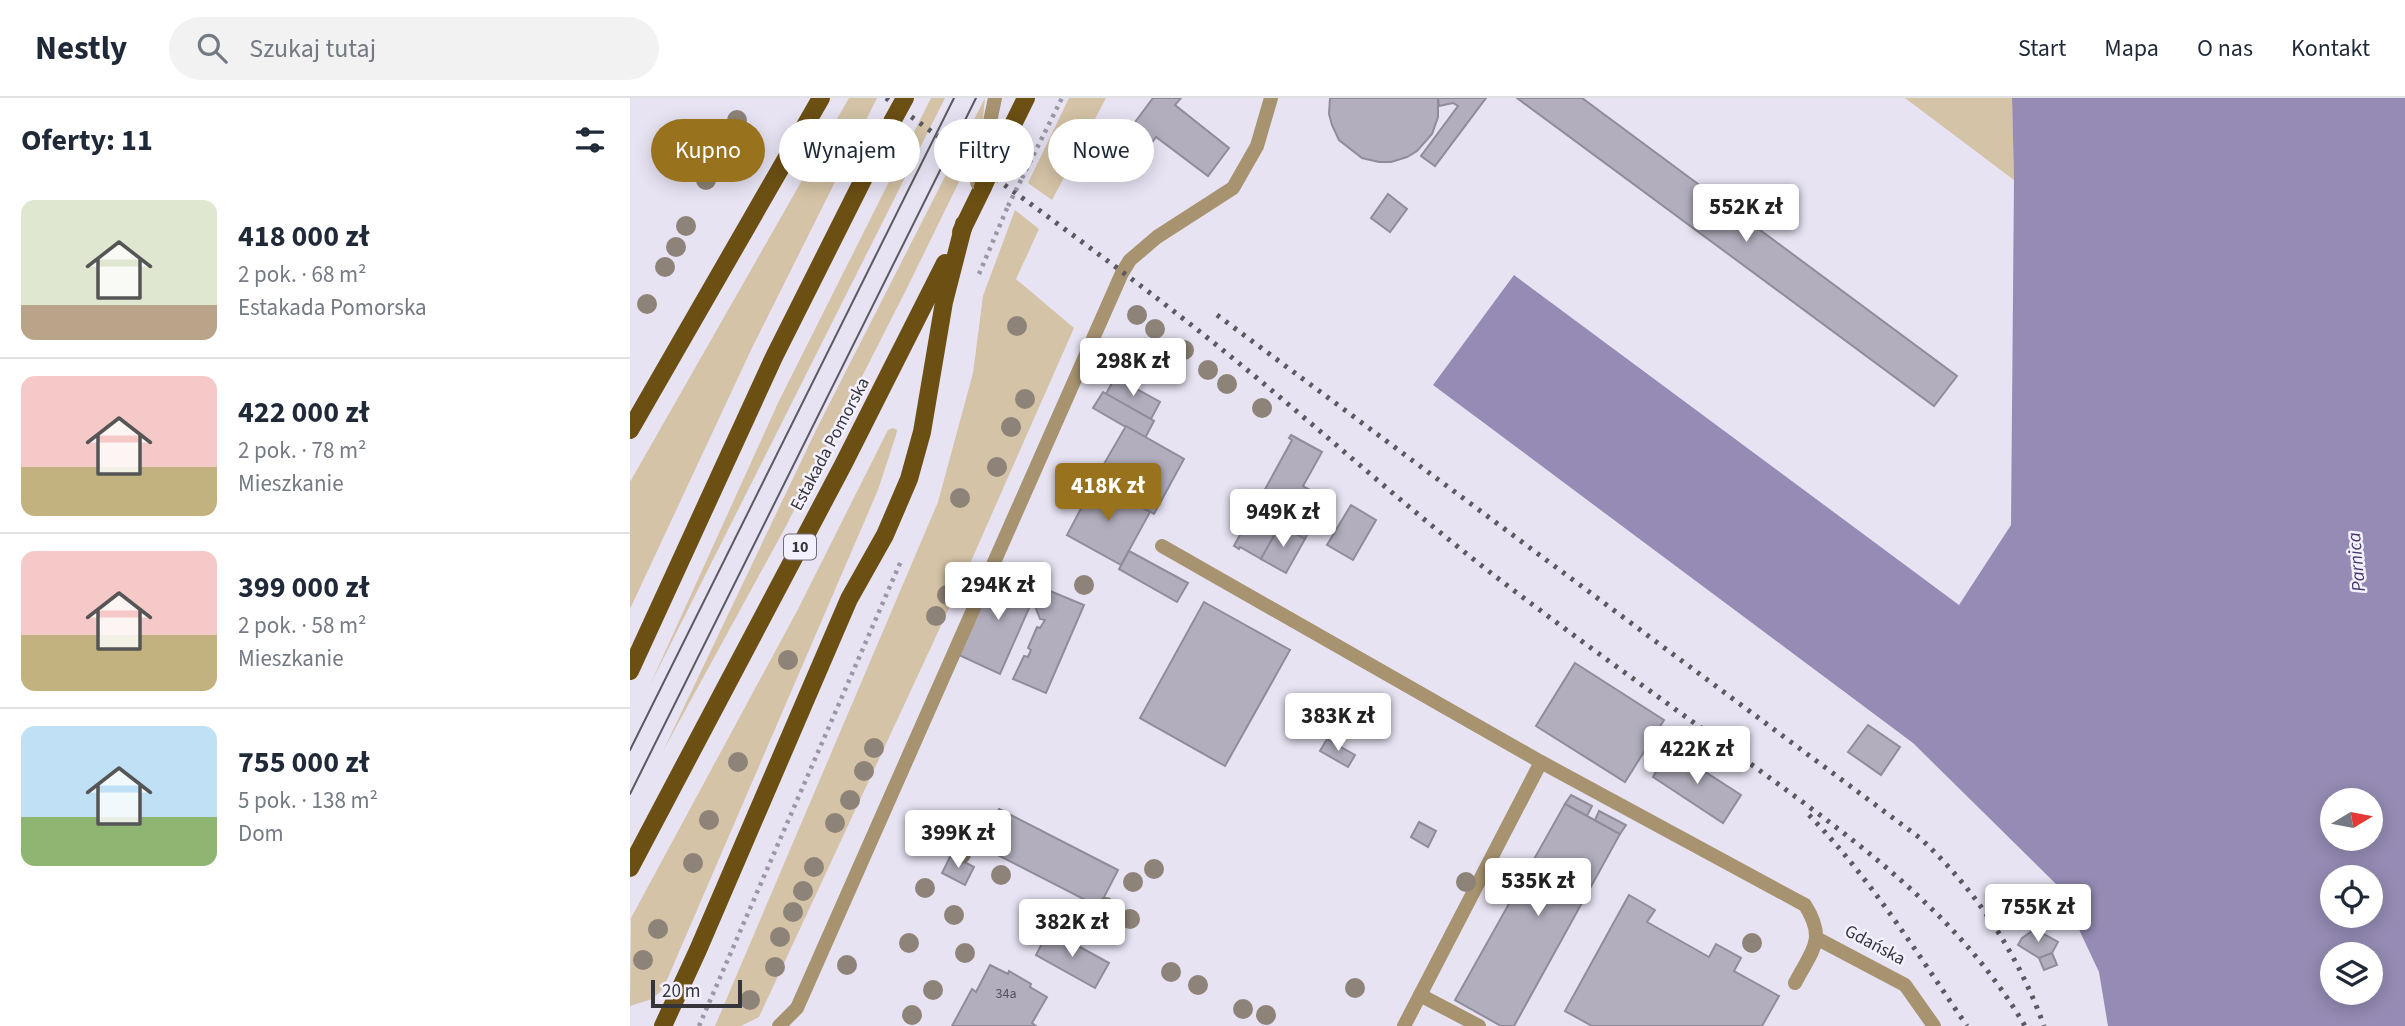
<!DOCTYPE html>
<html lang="pl">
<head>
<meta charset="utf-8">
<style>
	body { margin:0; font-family:"Source Sans 3",sans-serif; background:#f2f2f3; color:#1f2937; height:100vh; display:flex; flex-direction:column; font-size:26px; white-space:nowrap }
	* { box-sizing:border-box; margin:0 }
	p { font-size:23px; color:#747a83 }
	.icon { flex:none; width:38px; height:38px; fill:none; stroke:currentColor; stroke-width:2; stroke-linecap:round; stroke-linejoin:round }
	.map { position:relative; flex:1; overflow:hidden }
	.drawer { display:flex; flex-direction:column; background:#fff; width:630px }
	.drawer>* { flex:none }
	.banner { position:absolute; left:21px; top:21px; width:665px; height:63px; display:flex; gap:14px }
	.needle { width:46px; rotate:80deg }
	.controls { position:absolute; left:1690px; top:690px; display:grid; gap:14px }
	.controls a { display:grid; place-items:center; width:63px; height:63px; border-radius:50%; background:#fff; box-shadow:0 4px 18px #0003; font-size:35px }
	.scale { position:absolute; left:21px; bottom:18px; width:91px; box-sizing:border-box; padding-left:7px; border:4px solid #37353c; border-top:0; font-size:19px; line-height:24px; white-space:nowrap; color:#37353c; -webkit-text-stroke:5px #f4f1fe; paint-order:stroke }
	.price { position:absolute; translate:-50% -60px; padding:0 16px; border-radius:7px; background:#fff; color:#222; font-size:23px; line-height:46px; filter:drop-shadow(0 2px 4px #0008) }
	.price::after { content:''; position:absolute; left:50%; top:42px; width:21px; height:16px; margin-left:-10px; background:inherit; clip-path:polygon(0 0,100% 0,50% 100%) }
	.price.active { background:#99721d; color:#fff }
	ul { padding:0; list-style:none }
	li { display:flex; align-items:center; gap:21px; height:175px; padding:0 21px }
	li+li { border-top:2px solid #e0e1e3 }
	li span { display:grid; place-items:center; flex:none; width:196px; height:140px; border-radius:14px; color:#555 }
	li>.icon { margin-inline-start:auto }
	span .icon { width:84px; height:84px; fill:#fffc; stroke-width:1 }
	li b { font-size:30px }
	h2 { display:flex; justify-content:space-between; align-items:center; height:84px; padding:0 21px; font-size:30px }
	.tag { padding:0 24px; border-radius:32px; background:#fff; box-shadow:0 4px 18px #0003; font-size:24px; line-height:63px }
	.tag.active { background:#99721d; color:#fff }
	header { display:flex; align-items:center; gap:42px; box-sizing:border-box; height:98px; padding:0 35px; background:#fff; border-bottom:2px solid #e0e1e3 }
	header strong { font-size:33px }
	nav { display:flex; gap:38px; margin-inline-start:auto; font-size:24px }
	.search { width:490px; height:63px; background:#f2f2f3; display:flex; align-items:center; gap:18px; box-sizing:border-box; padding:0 24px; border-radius:38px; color:#747a83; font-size:26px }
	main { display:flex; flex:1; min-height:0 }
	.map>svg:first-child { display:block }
	.green { fill:#d4c3a6 }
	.water { fill:#958bb4; fill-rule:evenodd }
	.building { fill:#b2aebe; stroke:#908c9b; stroke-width:2 }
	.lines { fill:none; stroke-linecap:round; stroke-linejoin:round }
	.path { stroke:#9b98a4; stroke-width:4.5; stroke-dasharray:3.5 5; stroke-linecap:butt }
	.lane { stroke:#a7936f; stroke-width:14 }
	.primary { stroke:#6b4f13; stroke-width:18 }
	.tram { stroke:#5b5962; stroke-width:2 }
	.rail { stroke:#5b5962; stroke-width:5; stroke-dasharray:3.5 7; stroke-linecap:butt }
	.path-bridge { stroke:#9b98a4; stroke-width:4.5; stroke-dasharray:3.5 5; stroke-linecap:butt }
	.lane-bridge { stroke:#a7936f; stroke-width:14 }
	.primary-bridge { stroke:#6b4f13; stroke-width:18 }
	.tree { fill:#8e8378 }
	.labels { text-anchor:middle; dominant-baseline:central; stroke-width:5; stroke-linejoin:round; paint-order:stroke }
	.number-label { font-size:14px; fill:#56535c }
	.shield { fill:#f4f1fe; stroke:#706d76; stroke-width:2 }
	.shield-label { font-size:16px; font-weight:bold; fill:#37353c }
	.street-label { font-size:18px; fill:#37353c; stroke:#f4f1fe }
	.water-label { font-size:19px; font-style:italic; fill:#48376d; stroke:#f4f1fe }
</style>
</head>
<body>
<header>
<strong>Nestly</strong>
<div class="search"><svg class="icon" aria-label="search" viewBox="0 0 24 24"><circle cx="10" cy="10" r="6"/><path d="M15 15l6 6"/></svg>Szukaj tutaj</div>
<nav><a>Start</a><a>Mapa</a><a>O nas</a><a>Kontakt</a></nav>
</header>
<main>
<section class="drawer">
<h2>Oferty: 11<svg class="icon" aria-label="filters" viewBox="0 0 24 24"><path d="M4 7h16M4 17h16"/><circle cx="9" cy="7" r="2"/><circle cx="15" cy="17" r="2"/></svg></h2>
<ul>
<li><span style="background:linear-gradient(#dfe7d0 75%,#b9a48a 0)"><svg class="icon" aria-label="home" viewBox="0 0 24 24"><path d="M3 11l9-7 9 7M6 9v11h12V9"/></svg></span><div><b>418 000 zł</b><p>2 pok. · 68 m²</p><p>Estakada Pomorska</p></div></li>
<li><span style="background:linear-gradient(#f6c9c9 65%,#c2b280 0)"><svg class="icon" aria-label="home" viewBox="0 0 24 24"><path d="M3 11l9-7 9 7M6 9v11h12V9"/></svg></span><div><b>422 000 zł</b><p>2 pok. · 78 m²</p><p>Mieszkanie</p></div></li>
<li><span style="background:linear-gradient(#f6c9c9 60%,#c2b280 0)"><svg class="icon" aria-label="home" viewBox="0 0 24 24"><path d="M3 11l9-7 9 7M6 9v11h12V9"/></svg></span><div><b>399 000 zł</b><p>2 pok. · 58 m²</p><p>Mieszkanie</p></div></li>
<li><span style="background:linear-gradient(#bfe0f5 65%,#8fb573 0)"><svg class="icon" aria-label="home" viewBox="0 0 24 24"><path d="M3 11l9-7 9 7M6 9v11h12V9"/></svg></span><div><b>755 000 zł</b><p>5 pok. · 138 m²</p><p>Dom</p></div></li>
</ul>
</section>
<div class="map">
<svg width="1775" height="928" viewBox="0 0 1775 928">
	<rect width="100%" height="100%" fill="#e7e3f3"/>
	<g class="green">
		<polygon points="219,0 247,0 121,252 0,511 0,384"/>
		<polygon points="301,0 315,0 20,587 148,305"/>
		<polygon points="355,0 351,39 276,192 156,428 33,653 187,330"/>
		<polygon points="439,0 476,0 422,102 398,85"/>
		<polygon points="1275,0 1382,0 1384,82"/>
		<polygon points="385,112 409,131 386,181 444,230 342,461 129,919 111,928 85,928 308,404 343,275 353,198"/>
		<polygon points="263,330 267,332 266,337 248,392 33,891 22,901 0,908 1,820 167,513 258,332"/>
	</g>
	<path class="water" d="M1382,0H1775V928H1478L1469,874L1429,789L1283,645L803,287L884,177L1329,507L1381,427L1384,82ZM1703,702H1741V740H1703ZM1703,779H1741V817H1703ZM1703,856H1741V894H1703Z"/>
	<g class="building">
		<polygon points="523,0 551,0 545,7 599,50 578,78 526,39 515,54 494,39"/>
		<polygon points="700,0 808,0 808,19 802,36 787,53 777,59 761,64 749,64 732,60 709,42 702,27 699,16"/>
		<polygon points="808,0 856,0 805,68 791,58 828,8 823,5 809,8"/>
		<polygon points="887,0 952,0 1327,278 1304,308"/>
		<polygon points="758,96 777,111 760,134 741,120"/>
		<polygon points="485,279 530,304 521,321 476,296"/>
		<polygon points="473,294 524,323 515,340 463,310"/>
		<polygon points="496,328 554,361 524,416 464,383"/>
		<polygon points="661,337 692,354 673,388 696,401 675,441 650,427 631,461 610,449 609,451 604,448 662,342 659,340"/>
		<polygon points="465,384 520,414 491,467 437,437"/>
		<polygon points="721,407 746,422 723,462 697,447"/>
		<polygon points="650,427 675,441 656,475 631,461"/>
		<polygon points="499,453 558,485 547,504 489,471"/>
		<polygon points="366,473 407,492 370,576 329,557"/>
		<polygon points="420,493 454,507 416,595 383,581 394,558 398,559 401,552 398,550 407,529 410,530 415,522 410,521 405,508 411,496"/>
		<polygon points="574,504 660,552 595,668 510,620"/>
		<polygon points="945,565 1034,622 995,684 906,628"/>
		<polygon points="1238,627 1270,649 1251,677 1218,654"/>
		<polygon points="697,641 725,657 718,669 690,653"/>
		<polygon points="1040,651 1111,697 1093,725 1023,679"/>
		<polygon points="941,697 962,708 957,718 935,706"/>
		<polygon points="935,706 990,736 884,928 871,928 825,902"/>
		<polygon points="369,711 488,772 469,809 350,748"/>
		<polygon points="969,713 996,727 990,736 965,722"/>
		<polygon points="789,724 806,733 798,749 781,739"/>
		<polygon points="321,757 344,769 335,787 312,775"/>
		<polygon points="999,797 1025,812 1017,824 1079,859 1086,846 1111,860 1104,873 1149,898 1132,928 962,928 935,913"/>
		<polygon points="1405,831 1428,844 1422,855 1409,860 1388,847 1392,840"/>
		<polygon points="419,832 479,865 465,890 406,857"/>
		<polygon points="1422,855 1427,867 1414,872 1409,860"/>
		<polygon points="360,867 378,876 379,873 401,886 400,889 417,899 402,925 406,928 322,928 342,891 346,894"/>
	</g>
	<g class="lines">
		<g class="path">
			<polyline points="392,80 432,0"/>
			<polyline points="349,176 378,108"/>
			<polyline points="69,928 271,463"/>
		</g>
		<g class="lane">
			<polyline points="354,52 365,0"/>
			<polyline points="532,448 911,664 774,928"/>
			<path d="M911,664L1175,807C1197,842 1182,852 1165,885"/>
			<polyline points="1188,841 1275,887 1304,928"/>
			<polyline points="790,897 849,928"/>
			<polyline points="149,928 167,910 492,175 500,162 527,139 603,90 627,48 641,0"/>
		</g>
		<g class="primary">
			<polyline points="366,61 396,0"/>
			<polyline points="331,134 353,89"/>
			<polyline points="0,332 191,0"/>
			<polyline points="0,573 144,259 263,22"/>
			<polyline points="0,770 213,367 315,165"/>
			<polyline points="33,928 68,852 219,501 255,437 279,381 292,334 314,204 334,126"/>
		</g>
		<g class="tram">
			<polyline points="0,652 324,0"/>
			<polyline points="0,696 346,0"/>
		</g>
		<g class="rail">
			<path d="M256,0C369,84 485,165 594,253C688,329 777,411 874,485C954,546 1037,605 1118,664C1222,740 1329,815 1395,928"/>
			<path d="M587,217L1290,740C1346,792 1388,856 1414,928"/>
			<path d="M1179,717C1241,781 1287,855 1337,928"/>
		</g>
		<polyline class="path-bridge" points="378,108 392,80"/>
		<polyline class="lane-bridge" points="347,85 354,52"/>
		<g class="primary-bridge">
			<polyline points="263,22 275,0"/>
			<polyline points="353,89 366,61"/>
		</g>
	</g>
	<g class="tree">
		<circle cx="107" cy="22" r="10"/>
		<circle cx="96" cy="42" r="10"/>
		<circle cx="88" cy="62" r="10"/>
		<circle cx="76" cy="82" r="10"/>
		<circle cx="56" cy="128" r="10"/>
		<circle cx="46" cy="149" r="10"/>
		<circle cx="35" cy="169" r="10"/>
		<circle cx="17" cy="206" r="10"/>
		<circle cx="507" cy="217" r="10"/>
		<circle cx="387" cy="228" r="10"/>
		<circle cx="525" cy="231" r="10"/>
		<circle cx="554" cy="252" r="10"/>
		<circle cx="578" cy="272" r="10"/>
		<circle cx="597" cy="286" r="10"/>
		<circle cx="395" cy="301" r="10"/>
		<circle cx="632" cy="310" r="10"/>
		<circle cx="381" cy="329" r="10"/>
		<circle cx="367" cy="369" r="10"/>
		<circle cx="330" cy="400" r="10"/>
		<circle cx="454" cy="487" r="10"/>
		<circle cx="317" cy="497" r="10"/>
		<circle cx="306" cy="518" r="10"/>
		<circle cx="158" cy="562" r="10"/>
		<circle cx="244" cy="650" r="10"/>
		<circle cx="108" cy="664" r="10"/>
		<circle cx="234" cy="673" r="10"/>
		<circle cx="220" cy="702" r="10"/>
		<circle cx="79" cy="722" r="10"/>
		<circle cx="205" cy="725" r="10"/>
		<circle cx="331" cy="756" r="10"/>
		<circle cx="63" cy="765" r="10"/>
		<circle cx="184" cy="769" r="10"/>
		<circle cx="524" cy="771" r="10"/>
		<circle cx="371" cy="777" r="10"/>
		<circle cx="503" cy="784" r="10"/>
		<circle cx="836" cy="784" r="10"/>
		<circle cx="295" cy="790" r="10"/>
		<circle cx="173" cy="793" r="10"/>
		<circle cx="476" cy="809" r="10"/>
		<circle cx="163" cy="814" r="10"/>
		<circle cx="324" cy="817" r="10"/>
		<circle cx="500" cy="821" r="10"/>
		<circle cx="28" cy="831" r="10"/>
		<circle cx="471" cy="834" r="10"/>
		<circle cx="150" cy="839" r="10"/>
		<circle cx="279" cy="845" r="10"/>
		<circle cx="1122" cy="845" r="10"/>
		<circle cx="335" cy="855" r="10"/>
		<circle cx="13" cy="862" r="10"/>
		<circle cx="217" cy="867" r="10"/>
		<circle cx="145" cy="869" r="10"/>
		<circle cx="541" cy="874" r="10"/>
		<circle cx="568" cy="887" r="10"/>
		<circle cx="725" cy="890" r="10"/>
		<circle cx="303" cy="892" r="10"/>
		<circle cx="120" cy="902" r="10"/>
		<circle cx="613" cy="911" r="10"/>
		<circle cx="282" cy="917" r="10"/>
		<circle cx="636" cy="917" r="10"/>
	</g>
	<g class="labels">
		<g class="number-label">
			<text x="376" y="896">34a</text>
		</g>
		<rect class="shield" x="154" y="436.5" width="32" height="25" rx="5"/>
		<g class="shield-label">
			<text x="170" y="449">10</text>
		</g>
		<g class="street-label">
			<text transform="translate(200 346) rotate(-62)">Estakada Pomorska</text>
			<text transform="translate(1245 847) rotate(28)">Gdańska</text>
		</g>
		<g class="water-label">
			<text transform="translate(1727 464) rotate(-95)">Parnica</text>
		</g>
	</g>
</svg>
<div class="controls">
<a><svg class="needle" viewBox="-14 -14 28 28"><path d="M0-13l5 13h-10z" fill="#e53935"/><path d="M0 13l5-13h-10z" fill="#747a83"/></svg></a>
<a><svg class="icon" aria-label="locate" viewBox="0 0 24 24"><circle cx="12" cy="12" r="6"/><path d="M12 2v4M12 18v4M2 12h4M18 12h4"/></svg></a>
<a><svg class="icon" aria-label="layers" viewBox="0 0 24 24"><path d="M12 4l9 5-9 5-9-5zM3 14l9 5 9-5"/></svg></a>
</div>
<div class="scale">20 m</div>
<b class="price" style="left:1116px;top:146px">552K zł</b>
<b class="price" style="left:503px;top:300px">298K zł</b>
<b class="price active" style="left:478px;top:425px">418K zł</b>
<b class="price" style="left:653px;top:451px">949K zł</b>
<b class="price" style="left:368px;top:524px">294K zł</b>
<b class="price" style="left:708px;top:655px">383K zł</b>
<b class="price" style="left:1067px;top:688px">422K zł</b>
<b class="price" style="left:328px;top:772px">399K zł</b>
<b class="price" style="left:908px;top:820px">535K zł</b>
<b class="price" style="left:1408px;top:846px">755K zł</b>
<b class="price" style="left:442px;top:861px">382K zł</b>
<div class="banner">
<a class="tag active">Kupno</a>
<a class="tag">Wynajem</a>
<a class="tag">Filtry</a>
<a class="tag">Nowe</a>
</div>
</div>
</main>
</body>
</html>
